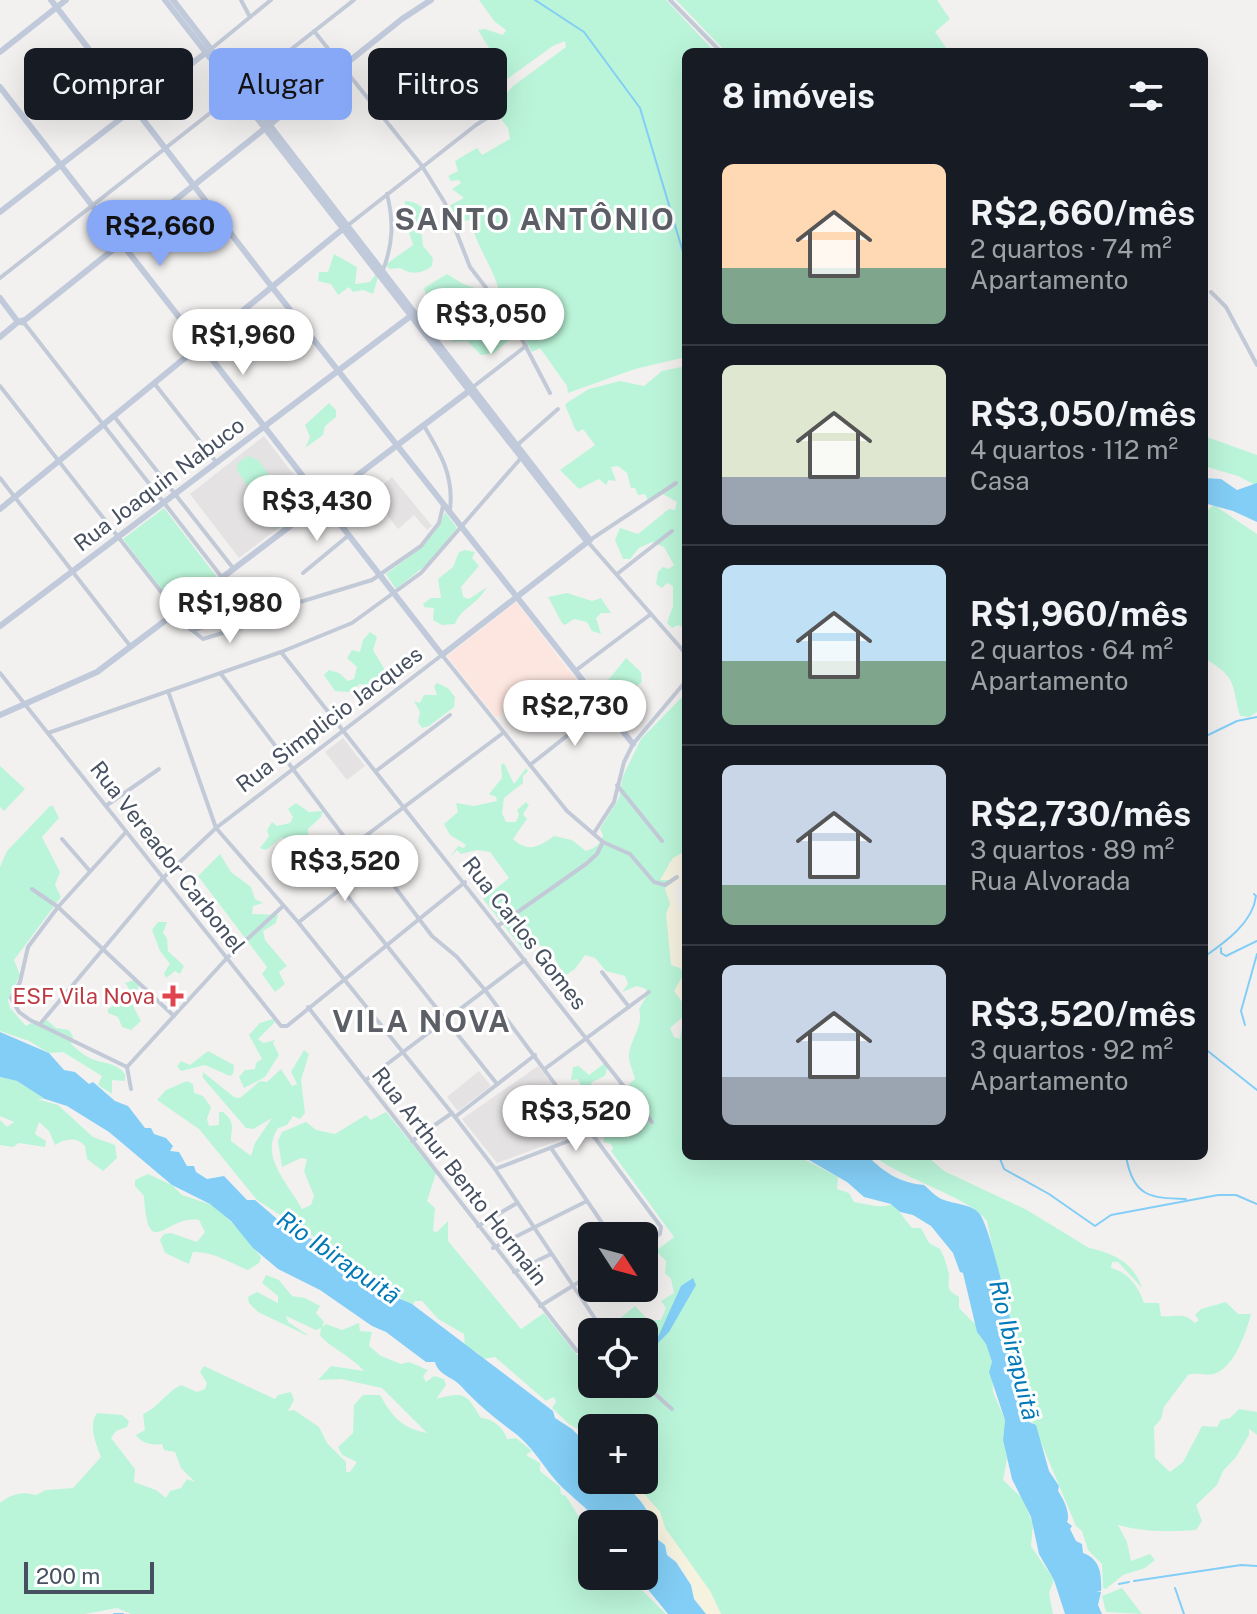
<!DOCTYPE html>
<html lang="pt">
<head>
<meta charset="utf-8">
<style>
	body { margin:0; font-family:"Public Sans",sans-serif; background:#242831; color:#f1f3f6; height:100vh; display:flex; flex-direction:column; font-size:30px; white-space:nowrap }
	* { box-sizing:border-box; margin:0 }
	p { font-size:26px; color:#9ea1a6 }
	.icon { flex:none; width:44px; height:44px; fill:none; stroke:currentColor; stroke-width:2; stroke-linecap:round; stroke-linejoin:round }
	.map { position:relative; flex:1; overflow:hidden }
	.details { position:absolute; left:682px; top:48px; width:526px; height:1112px; display:flex; flex-direction:column; background:#171b24; border-radius:12px; box-shadow:0 8px 32px #0002 }
	.details>* { flex:none }
	.top-card { position:absolute; left:24px; top:48px; width:538px; height:72px; display:flex; gap:16px }
	.needle { width:52px; rotate:126deg }
	.tools { position:absolute; left:578px; top:1222px; display:grid; gap:16px }
	.tools a { display:grid; place-items:center; width:80px; height:80px; border-radius:12px; background:#171b24; box-shadow:0 8px 32px #0002; font-size:40px }
	.scale { position:absolute; left:24px; bottom:20px; width:130px; box-sizing:border-box; padding-left:8px; border:4px solid #465060; border-top:0; font-size:22px; line-height:28px; white-space:nowrap; color:#465060; -webkit-text-stroke:6px #fff; paint-order:stroke }
	.price { position:absolute; translate:-50% -68px; padding:0 18px; border-radius:28px; background:#fff; color:#222; font-size:26px; line-height:52px; filter:drop-shadow(0 2px 4px #0008) }
	.price::after { content:''; position:absolute; left:50%; top:48px; width:24px; height:18px; margin-left:-12px; background:inherit; clip-path:polygon(0 0,100% 0,50% 100%) }
	.price.current { background:#86a8f7; color:#111 }
	ul { padding:0; list-style:none }
	li { display:flex; align-items:center; gap:24px; height:200px; padding:0 40px }
	li+li { border-top:2px solid #363941 }
	li span { display:grid; place-items:center; flex:none; width:224px; height:160px; border-radius:12px; color:#555 }
	li>.icon { margin-inline-start:auto }
	span .icon { width:96px; height:96px; fill:#fffc; stroke-width:1 }
	li b { font-size:34px }
	h2 { display:flex; justify-content:space-between; align-items:center; height:96px; padding:0 40px; font-size:34px }
	.tag { padding:0 28px; border-radius:12px; background:#171b24; box-shadow:0 8px 32px #0002; font-size:28px; line-height:72px }
	.tag.current { background:#86a8f7; color:#111 }
	.map>svg:first-child { display:block }
	.education { fill:#e4e2e2 }
	.medical { fill:#fee6e0 }
	.green { fill:#bbf5d9 }
	.sand { fill:#f5f2e0 }
	.water { fill:#83cef6 }
	.lines { fill:none; stroke-linecap:round; stroke-linejoin:round }
	.stream { stroke:#83cef6; stroke-width:2 }
	.street { stroke:#c3cad7; stroke-width:4 }
	.secondary { stroke:#c1cadb; stroke-width:6 }
	.health-dot { fill:#e0444e; stroke:#fff; stroke-width:3 }
	.labels { text-anchor:middle; dominant-baseline:central; stroke-width:6; stroke-linejoin:round; paint-order:stroke }
	.street-label { font-size:22px; fill:#465060; stroke:#fff }
	.health-label { font-size:22px; fill:#be3a42; stroke:#fff; text-anchor:end }
	.water-label { font-size:24px; font-style:italic; fill:#0079b9; stroke:#fff }
	.district-label { font-size:30px; font-weight:bold; letter-spacing:2px; fill:#5c5f66; stroke:#fff }
</style>
</head>
<body>
<div class="map">
<svg width="1257" height="1614" viewBox="0 0 1257 1614">
	<rect width="100%" height="100%" fill="#f3f1f0"/>
	<g class="education">
		<polygon points="264,436 314,501 239,558 190,494"/>
		<polygon points="392,477 432,526 427,530 414,515 398,529 376,501 379,498 374,492"/>
		<polygon points="343,738 365,766 347,780 325,752"/>
		<polygon points="538,1066 587,1130 497,1163 462,1119"/>
		<polygon points="479,1071 491,1086 458,1111 447,1097"/>
	</g>
	<polygon class="medical" points="516,602 587,694 549,723 527,694 496,718 447,656"/>
	<g class="green">
		<path d="M479,0H666L715,52H686V357L635,369L568,393L567,386L540,348L532,352L499,294C500,280 474,242 470,220L456,222L449,206L464,198L452,189L461,183L459,180L451,181L448,176L458,171L455,161L477,148L482,155L510,139L508,128L497,114L500,101L513,86L566,47L565,41L553,46L507,79L501,83L495,80L489,68V48L478,30L485,29L503,35L506,30L495,22Z"/>
		<polygon points="676,0 937,0 950,19 935,32 949,52 726,52"/>
		<path d="M405,201C416,200 426,209 430,219L417,231L422,235L423,246L433,258L432,266C422,274 411,275 400,268L390,269L385,265L413,245L408,229L415,223L414,220L398,217V213L404,211Z"/>
		<polygon points="334,254 357,267 355,284 370,282 376,274 379,274 373,294 363,290 353,292 349,287 338,295 331,284 318,281 319,272 328,272"/>
		<polygon points="447,274 463,284 481,290 482,296 470,302 468,308 481,313 480,326 485,322 495,329 496,316 501,312 519,340 509,340 494,353 481,355 467,341 453,342 446,331 434,325 435,319 441,318 436,306 438,300 426,295 424,288"/>
		<polygon points="262,325 281,338 293,343 287,351 279,345 271,345 279,355 278,361 257,349 248,354 239,340 244,332"/>
		<polygon points="686,366 686,629 678,625 672,628 667,623 673,606 673,586 667,583 662,588 656,584 658,572 663,567 669,569 674,565 664,547 652,542 639,548 630,559 623,559 615,540 620,528 638,534 669,509 675,510 677,502 661,493 648,500 645,494 638,495 635,488 631,488 627,473 618,466 611,467 616,481 609,480 606,485 599,479 579,489 560,470 595,445 583,429 578,432 575,429 565,405 568,402 589,389 620,381 644,386 662,371"/>
		<polygon points="329,403 336,410 336,417 325,426 323,435 305,448 310,437 305,425"/>
		<polygon points="1204,436 1257,455 1257,486 1238,476 1204,466"/>
		<polygon points="248,456 258,460 275,483 274,491 264,499 254,496 237,470 238,463"/>
		<polygon points="285,493 300,511 276,529 262,511"/>
		<path d="M1214,505L1257,534V712L1249,717L1240,716C1231,683 1238,678 1204,658V513Z"/>
		<polygon points="164,508 216,576 176,608 123,539"/>
		<path d="M445,512L457,528L431,561L396,589L386,574C410,556 435,541 445,512Z"/>
		<path d="M465,550L475,552L472,558L479,566L461,587L463,597L469,599L487,587C478,604 461,608 455,624L442,625L433,620L434,608L424,607L423,604L431,598H441L438,579L453,567L459,552Z"/>
		<polygon points="567,593 592,601 601,598 611,613 601,613 596,618 601,634 592,631 587,622 574,619 565,625 562,623 548,597"/>
		<polygon points="370,632 377,637 373,650 385,670 370,686 360,684 349,692 335,691 324,675 329,670 339,673 348,681 354,679 357,667 347,658 352,650 360,652 363,640"/>
		<polygon points="626,658 641,672 642,682 623,696 613,694 606,683"/>
		<polygon points="437,683 448,688 455,697 454,707 429,726 422,728 418,722 420,712 414,701 420,703 424,695 437,695 434,686"/>
		<path d="M686,693V822L683,831L686,834V851L669,863L665,877L670,880V905L666,914L684,974L682,998L685,1015L670,1028L674,1037L680,1039L682,1026L686,1025V1156H798L838,1177L837,1189L849,1193L854,1202C867,1204 880,1209 893,1204L912,1228H921L929,1243L940,1249C944,1256 948,1268 949,1275C949,1289 946,1289 959,1297V1308L978,1327L977,1332L986,1344L992,1362L993,1392L1005,1420L1003,1439L1007,1459L1003,1480L1022,1498L1033,1524L1031,1546L1054,1580L1049,1593L1053,1614H721L710,1591L665,1528L660,1512L632,1480H644V1428H592V1437L569,1424L552,1408L556,1402L554,1397L546,1401L495,1357L483,1359L478,1353L465,1346L464,1334L438,1319L422,1301H415L412,1306L375,1280L350,1269L328,1246L257,1200L199,1129L157,1100L166,1090L187,1081L193,1084L194,1093L203,1096L211,1107L207,1119L209,1126L219,1125V1112H223C236,1123 231,1128 231,1141L251,1156L255,1143L272,1118L253,1129L246,1128L203,1078V1072L234,1097L240,1098L260,1081L267,1082L281,1069L292,1086L297,1084L291,1072L304,1050L309,1054L301,1080L305,1113L300,1119L293,1116L287,1125L278,1128C259,1156 288,1183 302,1209L311,1205L314,1196L304,1171L307,1159L301,1158L282,1167L278,1141L282,1132L306,1122L316,1130L335,1134L366,1115L371,1120L386,1112L436,1173L427,1201L435,1208L433,1231L437,1232L448,1221V1241L521,1329L544,1313L577,1355L592,1351V1384H644V1332H622L618,1320L635,1306L648,1320H661L666,1308L661,1301L674,1293L671,1279L665,1273L666,1261L656,1251L674,1237L611,1151L613,1149L611,1144L604,1142L603,1128L615,1123L617,1117L599,1112L586,1114L589,1108L599,1105L588,1102L578,1079L571,1080L573,1067L579,1066L589,1075L605,1063L607,1069L605,1076L592,1082L589,1089L594,1093L597,1087L609,1093L621,1108L627,1100L630,1083L635,1079C633,1071 628,1061 629,1054C631,1038 644,1025 639,1009L647,995L646,989L637,986L622,992L628,984L625,976L606,971L595,958L585,955L575,969L566,975L557,964L554,955L545,953L546,948L535,943L524,951L483,899L509,878L490,852L477,850L461,854L457,850L450,857L458,846L464,848L466,845L450,835L444,824L458,812L456,803L474,806L497,801L496,797L489,794L502,778L501,765L504,763L514,784L526,768L528,771L523,776V783L504,798L502,813L506,822H516L519,815L517,810L526,802L529,805L523,814L527,819L513,839C528,853 539,847 554,836L572,840L586,851C595,848 600,845 603,835L600,829L619,798L623,776L641,739Z"/>
		<polygon points="0,766 25,789 4,811 0,807"/>
		<path d="M296,803L309,812L323,811L321,817L308,829C307,842 320,846 322,858C323,866 322,869 327,877L324,882L305,879L308,863L282,837L266,850L260,848L269,836L267,830L272,822L277,826L290,823L293,817L288,809Z"/>
		<path d="M50,806H53L59,818L42,837L60,872L55,885L61,897L14,960L20,975L8,1000L10,1008L26,1026L36,1020L41,1023L47,1020L56,1028L69,1030L73,1036L71,1044C76,1048 82,1054 88,1057C100,1064 115,1061 125,1074V1081L112,1080V1094L98,1085L102,1076L63,1052L49,1053L29,1041L0,1031V867L7,851Z"/>
		<polygon points="220,854 231,872 251,887 255,899 263,903 253,906 252,914 278,915 276,923 263,931 265,940 287,966 279,972 285,984 275,992 262,974 267,967 198,876"/>
		<polygon points="158,922 167,922 163,933 167,938 168,951 184,966 180,974 175,971 166,978 164,973 170,964 160,951 152,930"/>
		<polygon points="134,980 139,985 132,1004 141,1021 131,1030 122,1027 118,1017 108,1013 108,1009 132,993 125,983"/>
		<polygon points="273,1019 275,1022 258,1039 263,1043 275,1040 273,1043 279,1055 265,1077 244,1088 239,1077 245,1070 255,1069 256,1063 262,1059 249,1035 260,1023"/>
		<polygon points="208,1051 234,1065 233,1074 230,1076 205,1065 181,1071 177,1066 181,1061 190,1065"/>
		<path d="M0,1077L17,1081L45,1099H37L58,1105L93,1137L115,1145L117,1158L103,1171L87,1159L85,1146C76,1136 65,1139 55,1145L49,1131L39,1122L35,1134L46,1141L45,1147L19,1143L13,1147L0,1145V1120L7,1127L14,1122L0,1116Z"/>
		<path d="M874,1156H927L944,1171L1027,1210L1089,1248C1114,1253 1134,1263 1142,1288L1118,1262H1112L1111,1268C1128,1272 1139,1287 1144,1303H1159L1161,1316C1176,1318 1183,1311 1195,1323L1199,1320L1195,1315L1201,1309L1226,1302L1238,1314H1251C1246,1333 1234,1368 1214,1374C1205,1376 1197,1372 1188,1375L1164,1407L1161,1419L1154,1427L1155,1458L1170,1472L1183,1462L1202,1426L1217,1427L1221,1420L1230,1418L1239,1409L1257,1412V1435L1249,1429V1435L1236,1457L1223,1471L1217,1485L1196,1505L1202,1521L1196,1530C1168,1532 1144,1532 1118,1525L1127,1542L1131,1561L1150,1554L1155,1560L1145,1568L1123,1575L1106,1589L1103,1588L1102,1564L1088,1550L1082,1531L1076,1526L1025,1404L1017,1344L1003,1299L987,1221C970,1197 902,1179 874,1156Z"/>
		<path d="M148,1174L172,1185L182,1195L215,1206L244,1235L261,1257L259,1263L248,1270C230,1263 215,1252 193,1252L189,1264L165,1253L160,1240L164,1234L171,1233L197,1242L205,1232L199,1220C166,1214 148,1264 144,1196L135,1186V1180Z"/>
		<path d="M266,1275L279,1280L292,1296L305,1298L320,1306L316,1313L324,1322L322,1327L326,1324L342,1330L359,1323L360,1331L372,1332L369,1346L381,1356L401,1364L409,1362L428,1370L423,1376L426,1382L434,1376L444,1379L446,1385L436,1399C466,1391 466,1394 481,1418C492,1418 504,1428 507,1439L516,1438L532,1451L526,1455L540,1463V1471L560,1487L561,1494L566,1496L579,1517L590,1530L592,1576H632L636,1584L666,1614H131L117,1608L85,1614H0V1503C11,1494 22,1491 36,1495L46,1490L73,1488L101,1457C96,1445 88,1425 97,1413L122,1415L129,1421L127,1427L116,1431L111,1438L135,1469L134,1482L156,1490L166,1498L170,1491L181,1488L187,1479L195,1482L181,1468L175,1452L164,1450L162,1444C153,1446 141,1443 136,1435L145,1430L143,1414C159,1407 166,1392 181,1385L197,1392L205,1389L207,1383L200,1372L204,1366L275,1399L278,1395L291,1392L294,1400L288,1411L294,1410L319,1427L327,1443L346,1462V1472H350L357,1462L342,1455L338,1447L353,1433L354,1405L363,1395H380C392,1416 401,1428 427,1433L382,1388L341,1379L318,1380L331,1366L364,1371C351,1356 326,1345 320,1335L321,1328L316,1330L286,1316L288,1322L309,1336L306,1335L258,1312L249,1303L248,1297L257,1292L278,1303V1296L262,1283Z"/>
		<polygon points="1122,1588 1142,1614 1106,1612 1102,1596"/>
	</g>
	<g class="sand">
		<polygon points="686,851 685,867 679,874 684,875 685,880 678,882 673,891 681,914 686,916 684,919 686,1007 674,991 684,974 680,968 671,965 666,914 670,904 665,889 670,880 660,880 673,858"/>
		<path d="M616,1480H632L660,1512L665,1528L710,1591L721,1614H706C703,1608 698,1605 695,1599C692,1594 694,1592 692,1586C685,1572 662,1541 649,1533L652,1529L648,1513L640,1501Z"/>
	</g>
	<g class="water">
		<polygon points="1204,478 1221,479 1237,490 1257,483 1257,522 1233,511 1204,503"/>
		<path d="M0,1032L49,1053L64,1070L75,1072L89,1084L93,1082L115,1101L128,1106L145,1128H151L154,1134L166,1138L173,1146L170,1151L179,1152L187,1166H194L196,1172L207,1179L224,1176L247,1200H255L283,1224L323,1245L337,1259L366,1275L389,1294L412,1304L553,1411L555,1418L572,1429L592,1449V1480H616C632,1489 658,1514 649,1533L665,1545L667,1555L676,1562L691,1585L694,1599L706,1614H668L637,1576H644V1524H600C586,1505 566,1494 552,1476C540,1461 531,1446 516,1434C497,1420 477,1404 461,1386C453,1377 438,1375 435,1362H426L386,1332L372,1326L320,1290L278,1269L253,1248L231,1221L210,1204L172,1185L109,1132L67,1106L45,1099L17,1081L0,1077Z"/>
		<path d="M802,1156H868C884,1173 901,1183 924,1185C930,1190 937,1198 944,1200C954,1204 971,1204 979,1213C989,1225 1004,1292 1008,1311C1009,1319 1017,1327 1017,1334C1017,1350 1012,1368 1023,1382C1019,1393 1023,1409 1032,1417L1029,1422L1036,1425L1049,1471L1059,1486L1058,1491C1063,1498 1071,1514 1067,1522L1072,1526L1070,1529L1076,1541L1082,1544L1083,1553C1100,1559 1102,1574 1101,1591L1096,1592H1101L1098,1605L1102,1614H1065L1054,1580L1039,1554L1031,1517L1012,1479L1003,1440L1005,1420L989,1372L992,1362L986,1344L977,1332L963,1273L960,1272L953,1253L931,1226L913,1215L900,1212L891,1204L864,1197L847,1182Z"/>
		<polygon points="693,1278 696,1285 669,1332 653,1348 681,1286"/>
	</g>
	<g class="lines">
		<g class="stream">
			<polyline points="535,0 584,32 640,108 686,262"/>
			<polyline points="1204,737 1237,721 1257,717"/>
			<polyline points="1221,948 1221,953 1226,956 1257,941"/>
			<path d="M1204,957C1224,943 1253,923 1256,896L1254,894"/>
			<polyline points="1245,1025 1241,1011 1257,954"/>
			<polyline points="1204,1048 1257,1090"/>
			<polyline points="999,1156 1004,1169 1049,1194 1095,1226 1111,1215 1218,1195 1236,1195 1257,1204"/>
			<path d="M1126,1156C1133,1197 1150,1198 1186,1199"/>
			<polyline points="1134,1581 1241,1565 1257,1566"/>
			<polyline points="1119,1584 1129,1582"/>
			<polyline points="1175,1588 1184,1614"/>
			<polyline points="114,1614 123,1614"/>
		</g>
		<g class="street">
			<polyline points="241,0 250,17"/>
			<polyline points="670,0 721,52"/>
			<polyline points="314,31 422,166 445,203 470,267 514,324 550,393"/>
			<polyline points="211,49 271,0"/>
			<polyline points="347,226 476,125 495,113"/>
			<path d="M383,270C393,244 394,222 387,194"/>
			<polyline points="0,278 354,0"/>
			<polyline points="1211,292 1226,307 1257,365"/>
			<polyline points="21,323 25,324 252,616"/>
			<polyline points="154,383 217,463"/>
			<polyline points="0,386 191,630 264,613 372,580 421,546 439,523 443,506"/>
			<polyline points="473,387 526,346"/>
			<polyline points="113,415 233,568"/>
			<path d="M424,426C441,454 454,476 450,510"/>
			<polyline points="515,447 558,409"/>
			<polyline points="0,478 131,647"/>
			<polyline points="590,540 676,483"/>
			<polyline points="588,542 686,654"/>
			<polyline points="303,573 349,535"/>
			<polyline points="617,574 672,531"/>
			<polyline points="184,609 198,629"/>
			<polyline points="193,631 203,639 249,625 252,616"/>
			<polyline points="281,652 652,1122"/>
			<polyline points="575,671 651,614"/>
			<polyline points="0,673 281,1026 287,1026 465,882"/>
			<polyline points="221,674 367,867"/>
			<polyline points="168,691 216,828 298,922 455,1117 495,1169 604,1332"/>
			<polyline points="48,733 281,652 352,623 421,573 521,458"/>
			<polyline points="530,765 602,708"/>
			<polyline points="376,771 450,715"/>
			<polyline points="617,785 662,841"/>
			<polyline points="107,805 159,769"/>
			<polyline points="126,832 58,907 28,947 20,982 11,998 19,1012 30,1020 127,1067 131,1089"/>
			<polyline points="594,833 614,802 624,762 633,744 686,681"/>
			<polyline points="62,839 89,870"/>
			<polyline points="360,841 432,936 457,957 485,990 661,1227 660,1234 644,1246"/>
			<polyline points="352,846 503,733"/>
			<polyline points="341,888 497,1084"/>
			<polyline points="32,889 58,907 174,1016"/>
			<polyline points="299,922 376,861"/>
			<polyline points="499,925 586,864 597,854 603,842"/>
			<polyline points="602,972 629,1007"/>
			<polyline points="308,1007 577,1351 592,1349"/>
			<polyline points="40,1024 163,878 216,828 442,655 567,811 603,842 630,854 654,882 665,885 677,877"/>
			<polyline points="127,1067 227,958 283,906"/>
			<polyline points="546,1068 649,992"/>
			<polyline points="366,1080 525,960"/>
			<polyline points="455,1117 535,1055"/>
			<polyline points="412,1141 452,1113"/>
			<polyline points="551,1148 611,1236"/>
			<polyline points="495,1169 592,1132"/>
			<polyline points="478,1226 517,1203"/>
			<polyline points="493,1248 587,1201"/>
			<polyline points="514,1272 551,1254"/>
			<polyline points="644,1281 650,1289"/>
			<polyline points="540,1306 592,1274"/>
			<polyline points="644,1384 672,1409"/>
		</g>
		<g class="secondary">
			<polyline points="51,0 272,287 633,744"/>
			<polyline points="165,0 585,539"/>
			<polyline points="0,52 66,0"/>
			<polyline points="0,87 442,655 590,540 173,0"/>
			<polyline points="0,212 208,51"/>
			<polyline points="0,298 18,322 0,337"/>
			<polyline points="18,322 25,320 402,19 431,0"/>
			<polyline points="0,509 344,228"/>
			<polyline points="0,626 412,315"/>
			<polyline points="0,715 97,672 469,391"/>
		</g>
	</g>
	<path class="health-dot" d="M169 984h8v8h8v8h-8v8h-8v-8h-8v-8h8z"/>
	<g class="labels">
		<g class="street-label">
			<text transform="translate(159 484) rotate(-37)">Rua Joaquin Nabuco</text>
			<text transform="translate(329 719) rotate(-37)">Rua Simplicio Jacques</text>
			<text transform="translate(168 857) rotate(52)">Rua Vereador Carbonel</text>
			<text transform="translate(525 933) rotate(52)">Rua Carlos Gomes</text>
			<text transform="translate(460 1176) rotate(52)">Rua Arthur Bento Hormain</text>
		</g>
		<g class="health-label">
			<text x="155" y="996">ESF Vila Nova</text>
		</g>
		<g class="water-label">
			<text transform="translate(339 1257) rotate(35)">Rio Ibirapuitã</text>
			<text transform="translate(1015 1350) rotate(76)">Rio Ibirapuitã</text>
		</g>
		<g class="district-label">
			<text x="535" y="219">SANTO ANTÔNIO</text>
			<text x="422" y="1021">VILA NOVA</text>
		</g>
	</g>
</svg>
<div class="tools">
<a><svg class="needle" viewBox="-14 -14 28 28"><path d="M0-13l5 13h-10z" fill="#e53935"/><path d="M0 13l5-13h-10z" fill="#9ea1a6"/></svg></a>
<a><svg class="icon" aria-label="locate" viewBox="0 0 24 24"><circle cx="12" cy="12" r="6"/><path d="M12 2v4M12 18v4M2 12h4M18 12h4"/></svg></a>
<a>+</a>
<a>−</a>
</div>
<div class="scale">200 m</div>
<b class="price current" style="left:160px;top:268px">R$2,660</b>
<b class="price" style="left:491px;top:356px">R$3,050</b>
<b class="price" style="left:243px;top:377px">R$1,960</b>
<b class="price" style="left:317px;top:543px">R$3,430</b>
<b class="price" style="left:230px;top:645px">R$1,980</b>
<b class="price" style="left:575px;top:748px">R$2,730</b>
<b class="price" style="left:345px;top:903px">R$3,520</b>
<b class="price" style="left:576px;top:1153px">R$3,520</b>
<div class="top-card">
<a class="tag">Comprar</a>
<a class="tag current">Alugar</a>
<a class="tag">Filtros</a>
</div>
<section class="details">
<h2>8 imóveis<svg class="icon" aria-label="filters" viewBox="0 0 24 24"><path d="M4 7h16M4 17h16"/><circle cx="9" cy="7" r="2"/><circle cx="15" cy="17" r="2"/></svg></h2>
<ul>
<li><span style="background:linear-gradient(#ffd9b3 65%,#7fa58c 0)"><svg class="icon" aria-label="home" viewBox="0 0 24 24"><path d="M3 11l9-7 9 7M6 9v11h12V9"/></svg></span><div><b>R$2,660/mês</b><p>2 quartos · 74 m²</p><p>Apartamento</p></div></li>
<li><span style="background:linear-gradient(#dfe7d0 70%,#9aa5b1 0)"><svg class="icon" aria-label="home" viewBox="0 0 24 24"><path d="M3 11l9-7 9 7M6 9v11h12V9"/></svg></span><div><b>R$3,050/mês</b><p>4 quartos · 112 m²</p><p>Casa</p></div></li>
<li><span style="background:linear-gradient(#bfe0f5 60%,#7fa58c 0)"><svg class="icon" aria-label="home" viewBox="0 0 24 24"><path d="M3 11l9-7 9 7M6 9v11h12V9"/></svg></span><div><b>R$1,960/mês</b><p>2 quartos · 64 m²</p><p>Apartamento</p></div></li>
<li><span style="background:linear-gradient(#c9d6e8 75%,#7fa58c 0)"><svg class="icon" aria-label="home" viewBox="0 0 24 24"><path d="M3 11l9-7 9 7M6 9v11h12V9"/></svg></span><div><b>R$2,730/mês</b><p>3 quartos · 89 m²</p><p>Rua Alvorada</p></div></li>
<li><span style="background:linear-gradient(#c9d6e8 70%,#9aa5b1 0)"><svg class="icon" aria-label="home" viewBox="0 0 24 24"><path d="M3 11l9-7 9 7M6 9v11h12V9"/></svg></span><div><b>R$3,520/mês</b><p>3 quartos · 92 m²</p><p>Apartamento</p></div></li>
</ul>
</section>
</div>
</body>
</html>
